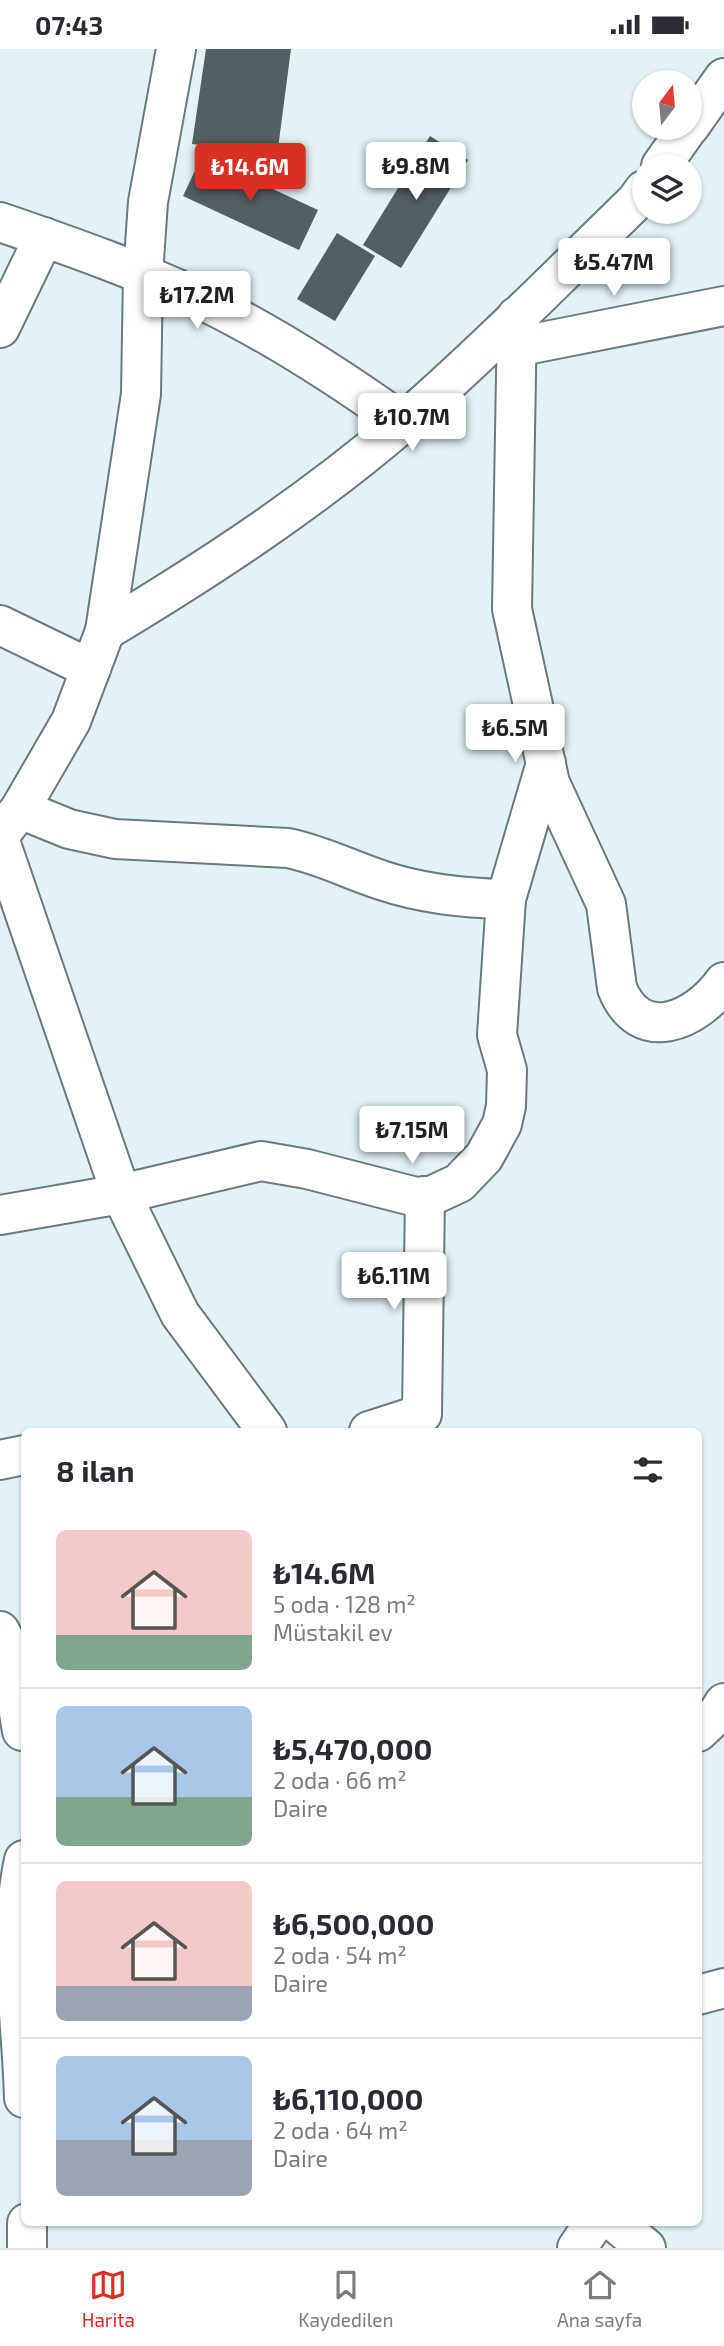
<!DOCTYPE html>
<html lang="tr">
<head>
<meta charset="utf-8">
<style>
	body { margin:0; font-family:"Exo 2",sans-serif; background:#f2f2f3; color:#2b2b33; height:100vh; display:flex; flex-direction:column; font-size:26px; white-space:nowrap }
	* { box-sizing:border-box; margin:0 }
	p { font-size:23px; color:#7c7c81 }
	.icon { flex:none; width:38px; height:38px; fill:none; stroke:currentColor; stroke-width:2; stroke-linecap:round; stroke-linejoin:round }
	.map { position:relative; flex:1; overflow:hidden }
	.sheet { position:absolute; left:21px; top:1379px; width:681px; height:798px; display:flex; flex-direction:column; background:#fff; border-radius:10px; box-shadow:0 2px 5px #0004 }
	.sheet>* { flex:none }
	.needle { width:46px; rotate:16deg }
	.buttons { position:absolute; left:632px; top:21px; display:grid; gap:14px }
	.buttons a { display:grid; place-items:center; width:70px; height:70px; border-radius:50%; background:#fff; box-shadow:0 2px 5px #0004; font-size:35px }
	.price { position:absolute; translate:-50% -60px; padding:0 16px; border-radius:7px; background:#fff; color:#222; font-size:23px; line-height:46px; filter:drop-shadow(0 2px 4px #0008) }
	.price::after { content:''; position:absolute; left:50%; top:42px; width:21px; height:16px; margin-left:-10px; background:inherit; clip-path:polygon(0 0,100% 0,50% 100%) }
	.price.active { background:#d93025; color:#fff }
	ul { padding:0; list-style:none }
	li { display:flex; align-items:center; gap:21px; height:175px; padding:0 35px }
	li+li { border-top:2px solid #e1e1e2 }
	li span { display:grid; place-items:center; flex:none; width:196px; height:140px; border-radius:10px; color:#555 }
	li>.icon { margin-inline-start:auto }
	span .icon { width:84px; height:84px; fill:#fffc; stroke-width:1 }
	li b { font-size:30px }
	h2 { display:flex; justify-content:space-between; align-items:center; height:84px; padding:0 35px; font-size:30px }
	.status { display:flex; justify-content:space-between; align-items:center; height:49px; padding:0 35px; background:#fff; direction:ltr }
	.status svg { height:19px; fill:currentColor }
	.tab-bar { display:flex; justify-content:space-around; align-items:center; height:98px; border-top:2px solid #e1e1e2; background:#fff; font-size:19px; color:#7c7c81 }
	.tab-bar a { display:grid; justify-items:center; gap:4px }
	.tab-bar .active { color:#d93025 }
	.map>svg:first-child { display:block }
	.building { fill:#516062 }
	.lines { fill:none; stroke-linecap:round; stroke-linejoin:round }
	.minor-casing { stroke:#6b7a7c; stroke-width:42 }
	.minor { stroke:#fff; stroke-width:38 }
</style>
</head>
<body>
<div class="status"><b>07:43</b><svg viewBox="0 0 49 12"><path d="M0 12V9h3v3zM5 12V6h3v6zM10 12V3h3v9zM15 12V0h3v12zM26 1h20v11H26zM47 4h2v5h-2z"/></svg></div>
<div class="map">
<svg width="724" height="2199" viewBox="0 0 724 2199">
	<rect width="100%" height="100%" fill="#e2f3f6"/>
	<g class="building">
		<polygon points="206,0 291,0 277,107 192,95"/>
		<polygon points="430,87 468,111 401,219 363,196"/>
		<polygon points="202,107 318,161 299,201 183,147"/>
		<polygon points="337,184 375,207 335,272 297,250"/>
	</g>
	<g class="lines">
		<g class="minor-casing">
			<g id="minor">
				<polyline points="690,77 724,29"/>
				<polyline points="661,117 688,79"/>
				<path d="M0,173C70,197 141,222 208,254C277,288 340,329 403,374"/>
				<path d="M517,267L512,560L550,734L606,855L617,939C640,997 696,972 724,933"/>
				<polyline points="0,279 44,188"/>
				<polyline points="516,298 724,257"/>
				<polyline points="0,576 91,620"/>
				<path d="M105,582C210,519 312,452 405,372C485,302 560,226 636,152L644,141"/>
				<path d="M20,760L69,780L115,790L288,799C322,806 350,821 381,831C422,845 463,849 506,850"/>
				<polyline points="0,786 20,760 71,672 105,582 141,345 143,225 148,153 176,0"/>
				<polyline points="0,792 121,1145 180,1265 267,1382"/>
				<polyline points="0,1166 121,1145 261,1112 307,1120 416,1148 431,1147 459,1134 484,1108 502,1075 506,1057 507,1021 497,986 506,850 546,714"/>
				<polyline points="369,1382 422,1365 425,1147"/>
				<polyline points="0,1411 24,1406"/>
				<polyline points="0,1582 8,1598 22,1682"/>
				<polyline points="698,1683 718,1664 724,1654"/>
				<path d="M24,1811C7,1888 22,1971 24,2049"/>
				<polyline points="698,1946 724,1939"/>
				<polyline points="616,2174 646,2199"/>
				<polyline points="27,2199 27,2174"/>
				<polyline points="577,2199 594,2174"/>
			</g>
		</g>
		<use href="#minor" class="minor"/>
	</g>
</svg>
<div class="buttons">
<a><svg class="needle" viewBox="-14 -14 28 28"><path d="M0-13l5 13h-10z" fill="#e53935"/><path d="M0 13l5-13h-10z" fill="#7c7c81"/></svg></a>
<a><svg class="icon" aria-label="layers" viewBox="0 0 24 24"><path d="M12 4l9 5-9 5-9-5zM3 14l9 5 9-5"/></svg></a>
</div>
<b class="price" style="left:416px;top:153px">₺9.8M</b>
<b class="price active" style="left:250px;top:154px">₺14.6M</b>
<b class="price" style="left:614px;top:249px">₺5.47M</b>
<b class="price" style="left:197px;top:282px">₺17.2M</b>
<b class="price" style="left:412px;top:404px">₺10.7M</b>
<b class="price" style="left:515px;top:715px">₺6.5M</b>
<b class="price" style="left:412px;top:1117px">₺7.15M</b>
<b class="price" style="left:394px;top:1263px">₺6.11M</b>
<section class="sheet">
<h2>8 ilan<svg class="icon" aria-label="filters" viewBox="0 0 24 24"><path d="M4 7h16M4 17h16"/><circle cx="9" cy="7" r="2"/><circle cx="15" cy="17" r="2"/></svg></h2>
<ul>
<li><span style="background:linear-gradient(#f6c9c9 75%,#7fa58c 0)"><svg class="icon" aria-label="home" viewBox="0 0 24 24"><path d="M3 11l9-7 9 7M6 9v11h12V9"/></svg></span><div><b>₺14.6M</b><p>5 oda · 128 m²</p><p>Müstakil ev</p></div></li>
<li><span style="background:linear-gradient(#a9c7e8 65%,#7fa58c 0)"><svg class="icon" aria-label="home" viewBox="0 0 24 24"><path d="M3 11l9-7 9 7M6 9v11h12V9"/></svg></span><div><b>₺5,470,000</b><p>2 oda · 66 m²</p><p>Daire</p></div></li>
<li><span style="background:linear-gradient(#f6c9c9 75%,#9aa5b1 0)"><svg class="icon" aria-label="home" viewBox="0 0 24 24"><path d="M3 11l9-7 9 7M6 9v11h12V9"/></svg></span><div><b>₺6,500,000</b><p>2 oda · 54 m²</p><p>Daire</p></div></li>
<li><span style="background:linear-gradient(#a9c7e8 60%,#9aa5b1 0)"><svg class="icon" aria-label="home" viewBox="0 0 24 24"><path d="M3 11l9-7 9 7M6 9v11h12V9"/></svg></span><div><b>₺6,110,000</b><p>2 oda · 64 m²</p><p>Daire</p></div></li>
</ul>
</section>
</div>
<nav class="tab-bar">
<a class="active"><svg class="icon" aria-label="map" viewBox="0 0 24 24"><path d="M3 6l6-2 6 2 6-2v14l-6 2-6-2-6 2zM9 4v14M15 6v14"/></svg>Harita</a>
<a><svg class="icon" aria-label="saved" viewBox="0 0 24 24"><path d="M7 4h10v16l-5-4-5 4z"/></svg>Kaydedilen</a>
<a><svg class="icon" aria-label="home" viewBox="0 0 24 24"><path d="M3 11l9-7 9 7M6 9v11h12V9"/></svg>Ana sayfa</a>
</nav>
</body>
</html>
